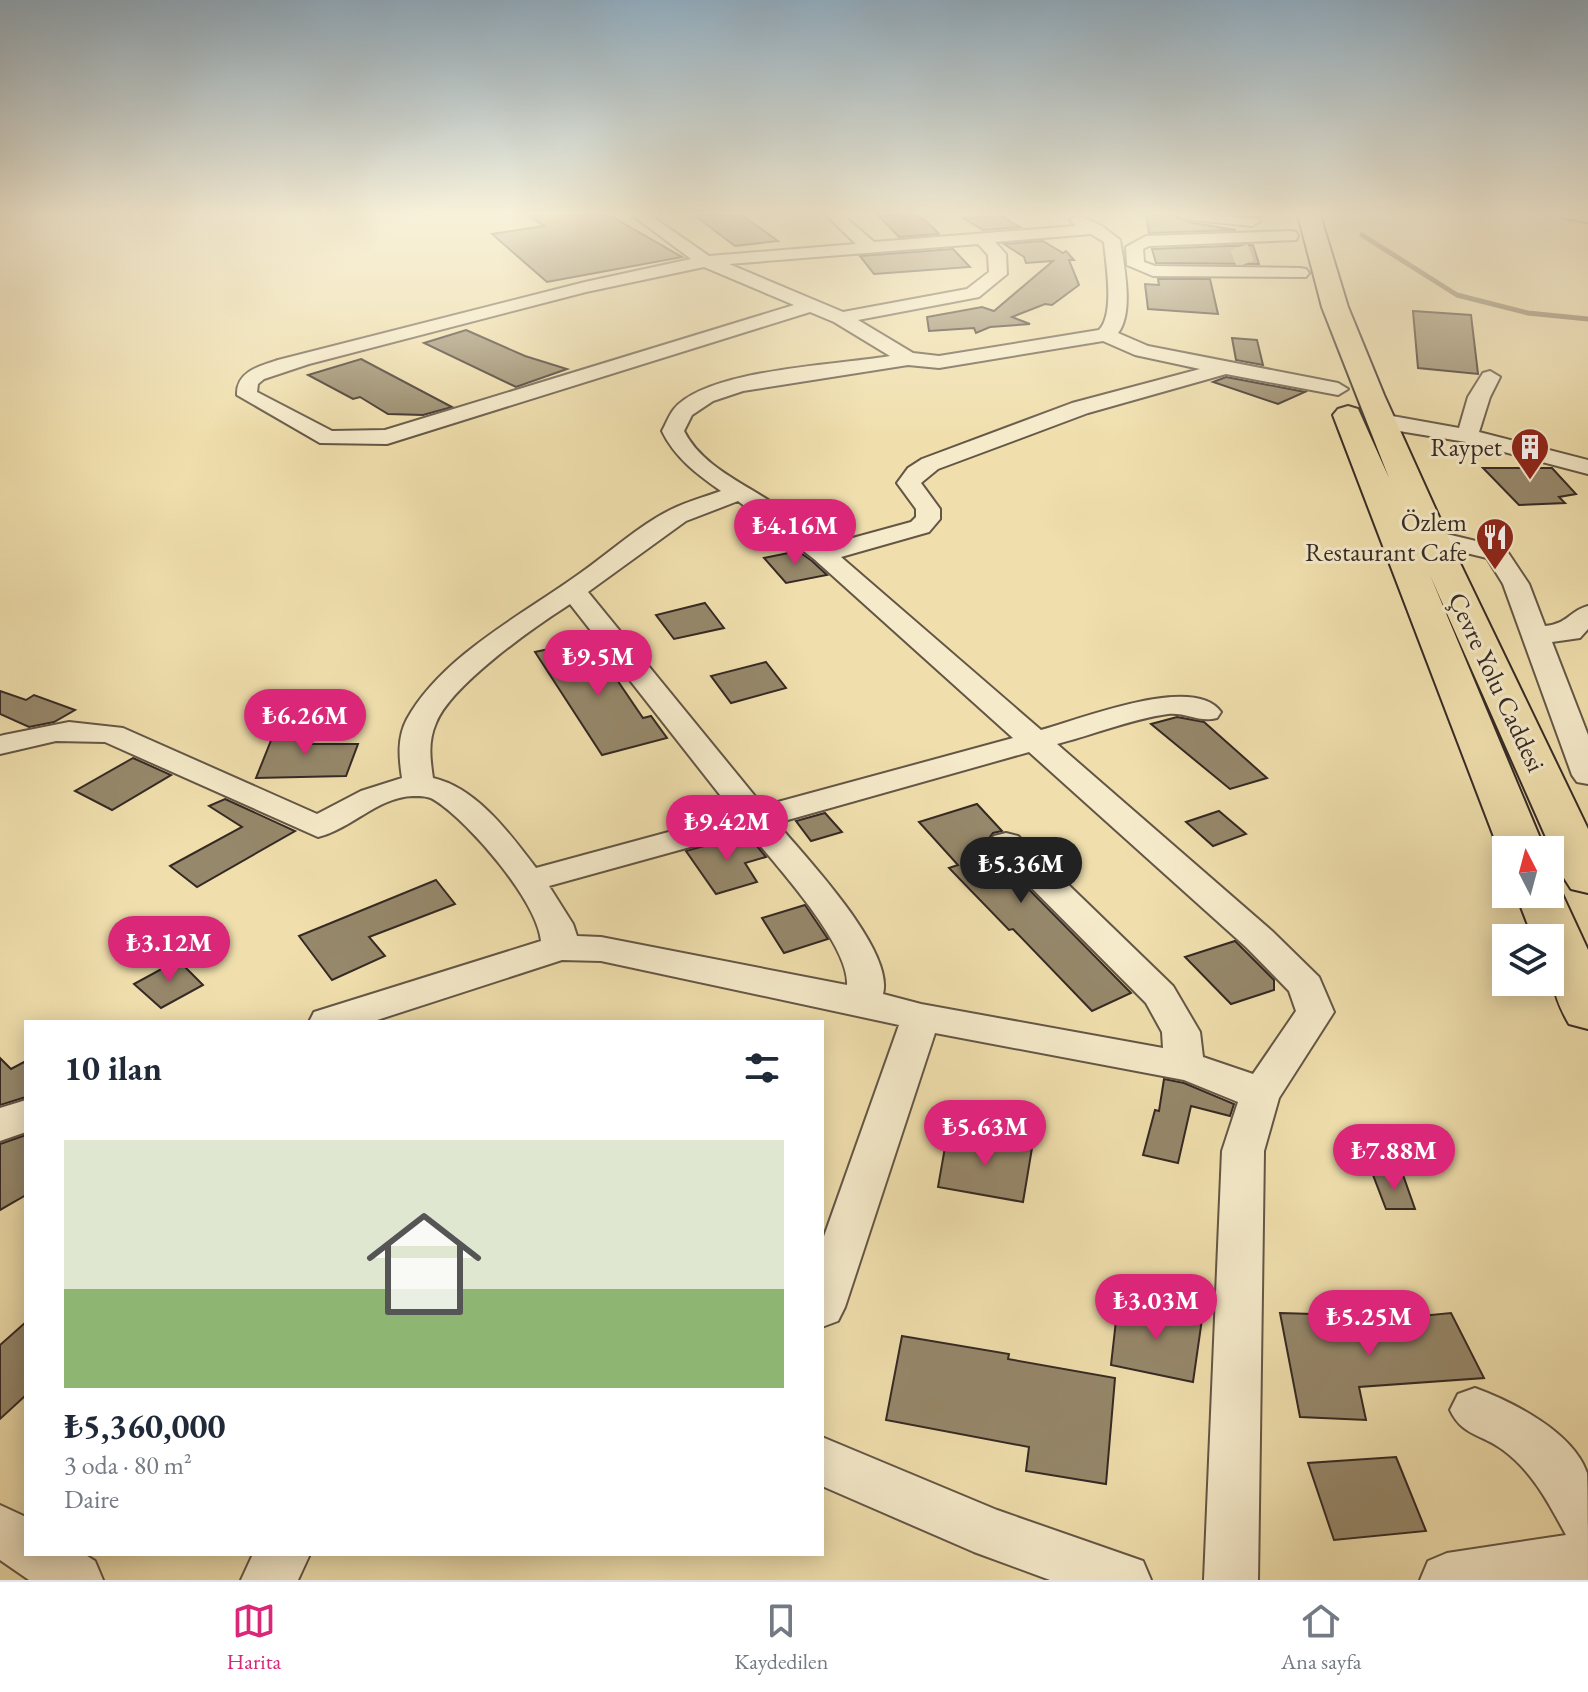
<!DOCTYPE html>
<html lang="tr">
<head>
<meta charset="utf-8">
<style>
	body { margin:0; font-family:"EB Garamond",serif; background:#f2f2f3; color:#1f2937; height:100vh; display:flex; flex-direction:column; font-size:30px; white-space:nowrap }
	* { box-sizing:border-box; margin:0 }
	p { font-size:26px; color:#747a83 }
	.icon { flex:none; width:44px; height:44px; fill:none; stroke:currentColor; stroke-width:2; stroke-linecap:round; stroke-linejoin:round }
	.map { position:relative; flex:1; overflow:hidden }
	.details { position:absolute; left:24px; top:1020px; width:800px; height:536px; display:flex; flex-direction:column; background:#fff; border-radius:0px; box-shadow:0 4px 20px #0003 }
	.details>* { flex:none }
	.needle { width:52px; rotate:354deg }
	.tools { position:absolute; left:1492px; top:836px; display:grid; gap:16px }
	.tools a { display:grid; place-items:center; width:72px; height:72px; border-radius:0px; background:#fff; box-shadow:0 4px 20px #0003; font-size:40px }
	.price { position:absolute; translate:-50% -68px; padding:0 18px; border-radius:28px; background:#db2777; color:#fff; font-size:26px; line-height:52px; filter:drop-shadow(0 2px 4px #0008) }
	.price::after { content:''; position:absolute; left:50%; top:48px; width:24px; height:18px; margin-left:-12px; background:inherit; clip-path:polygon(0 0,100% 0,50% 100%) }
	.price.active { background:#222; color:#fff }
	ul { padding:0; list-style:none }
	li { display:grid; align-content:center; gap:16px; height:424px; padding:0 40px }
	li span { display:grid; place-items:center; height:248px; border-radius:0px; color:#555 }
	li>.icon { margin-inline-start:auto }
	span .icon { width:144px; height:144px; fill:#fffc; stroke-width:1 }
	li b { font-size:34px }
	h2 { display:flex; justify-content:space-between; align-items:center; height:96px; padding:0 40px; font-size:34px }
	.dock { display:flex; justify-content:space-around; align-items:center; height:112px; border-top:2px solid #e0e1e3; background:#fff; font-size:22px; color:#747a83 }
	.dock a { display:grid; justify-items:center; gap:4px }
	.dock .active { color:#db2777 }
	.map>svg:first-child { display:block }
	.lines { fill:none; stroke-linecap:round; stroke-linejoin:round }
	.stream { stroke:#7f715a; stroke-width:5 }
	.building { fill:#96886b; stroke:#352924; stroke-width:2 }
	.minor-tunnel { stroke:#cbbb92; stroke-width:18; stroke-dasharray:18 9; stroke-linecap:butt }
	.minor-casing { stroke:#645646; stroke-width:4 }
	.highway-casing { stroke:#352924; stroke-width:4 }
	.minor { fill:#f5eaca; fill-rule:evenodd }
	.highway { fill:#f0dfad; fill-rule:evenodd }
	.labels { text-anchor:middle; dominant-baseline:central; stroke-width:6; stroke-linejoin:round; paint-order:stroke }
	.far-poi-label { font-size:26px; fill:#352924; stroke:#f5eaca; text-anchor:end }
	.far-street-label { font-size:26px; fill:#352924; stroke:#f5eaca }
</style>
</head>
<body>
<div class="map">
<svg width="1588" height="1580" viewBox="0 0 1588 1580">
	<rect width="100%" height="100%" fill="#f0dfad"/>
	<filter id="stains"><feTurbulence type="fractalNoise" baseFrequency=".0025" numOctaves="4"/><feColorMatrix values="0 0 0 0 .2 0 0 0 0 .09 0 0 0 0 .02 0 0 0 .5 -.17"/></filter>
	<radialGradient id="worn" r=".72"><stop offset=".6" stop-color="#630" stop-opacity="0"/><stop offset="1" stop-color="#630" stop-opacity=".3"/></radialGradient>
	<g class="lines">
		<polyline class="stream" points="1362,235 1457,295 1528,313 1588,319"/>
	</g>
	<g class="building">
		<polygon points="528,215 609,215 682,257 547,282 492,234 544,226"/>
		<polygon points="694,215 742,215 778,241 735,246"/>
		<polygon points="878,215 915,215 925,220 939,234 899,237"/>
		<polygon points="1146,215 1173,215 1193,223 1236,230 1149,233"/>
		<polygon points="1001,216 1020,227 983,230 963,218"/>
		<polygon points="1043,241 1063,253 1066,251 1074,260 1069,260 1079,285 1052,305 1045,304 1012,317 1030,324 990,327 976,333 974,328 929,331 927,317 982,307 994,311 1053,261 1026,263 1024,257 1004,244"/>
		<polygon points="1253,245 1259,264 1156,263 1152,249"/>
		<polygon points="953,249 970,267 874,274 860,256"/>
		<polygon points="1158,279 1210,279 1218,314 1148,309 1145,284 1159,285"/>
		<polygon points="1413,311 1471,315 1478,374 1418,368"/>
		<polygon points="466,330 525,356 567,369 516,387 424,343"/>
		<polygon points="1232,338 1257,340 1263,365 1236,360"/>
		<polygon points="361,359 452,407 423,415 388,414 360,397 353,399 308,375"/>
		<polygon points="1226,377 1305,392 1278,404 1213,382"/>
		<polygon points="1483,468 1552,468 1576,494 1559,497 1565,503 1519,505"/>
		<polygon points="798,551 812,561 827,575 786,583 764,558"/>
		<polygon points="705,603 724,628 674,639 656,615"/>
		<polygon points="590,640 643,718 651,716 667,738 602,755 535,652"/>
		<polygon points="766,662 786,688 731,703 711,676"/>
		<polygon points="0,691 26,700 34,695 75,710 54,722 29,727 0,714"/>
		<polygon points="1177,717 1204,722 1267,778 1230,789 1151,724"/>
		<polygon points="315,732 310,744 358,744 346,776 256,778 274,733"/>
		<polygon points="133,758 171,775 112,810 75,791"/>
		<polygon points="225,799 295,831 197,887 170,866 242,827 209,806"/>
		<polygon points="977,804 1002,831 993,833 987,841 992,852 1131,993 1092,1011 1013,929 1009,930 949,868 958,865 919,822"/>
		<polygon points="1219,811 1246,834 1213,846 1186,822"/>
		<polygon points="825,813 842,832 811,841 796,821"/>
		<polygon points="747,834 766,857 745,863 757,882 716,894 686,851"/>
		<polygon points="436,880 455,904 369,937 385,956 332,980 299,936"/>
		<polygon points="805,905 828,939 784,953 762,918"/>
		<polygon points="1235,941 1274,980 1274,990 1231,1004 1185,957"/>
		<polygon points="178,960 203,985 161,1008 134,984"/>
		<polygon points="0,1058 11,1069 26,1061 26,1097 0,1105"/>
		<polygon points="1164,1079 1184,1083 1234,1104 1230,1116 1191,1106 1178,1163 1143,1155 1155,1110 1159,1111"/>
		<polygon points="26,1135 26,1195 0,1210 0,1144"/>
		<polygon points="947,1136 1032,1148 1023,1202 938,1187"/>
		<polygon points="1373,1175 1403,1175 1415,1209 1386,1209"/>
		<polygon points="1118,1303 1202,1319 1193,1382 1111,1365"/>
		<polygon points="1280,1313 1347,1315 1349,1323 1451,1313 1484,1378 1359,1387 1366,1420 1300,1417"/>
		<polygon points="26,1322 26,1395 0,1419 0,1345"/>
		<polygon points="902,1336 1009,1354 1008,1359 1115,1378 1106,1484 1026,1471 1029,1447 886,1420"/>
		<polygon points="1396,1457 1426,1531 1334,1540 1308,1463"/>
	</g>
	<g class="lines">
		<polyline class="minor-tunnel" points="1239,247 1246,266"/>
		<g class="minor-casing">
			<g id="minor">
				<path d="M632,215H650L709,256L856,244L826,215H843L874,242L1076,226L1070,220L1078,215L1102,226L1120,240C1124,265 1134,313 1118,333L1148,346L1338,383L1348,389L1338,395L1226,374L1088,413L938,469L921,483L940,509V519L929,532L841,557L1041,730C1079,720 1194,673 1221,712L1217,718C1199,723 1186,712 1168,714C1131,719 1093,735 1057,744L1272,931L1319,977L1334,1012L1279,1098L1264,1151L1258,1580H1204L1222,1151L1238,1102L1184,1080L935,1033L845,1307L838,1321L822,1327V1242L899,1025L601,961L562,960L371,1022H309L314,1012L541,941C537,901 470,823 436,801C429,796 422,796 413,796C378,797 351,829 318,837L105,742L56,741L0,754V736L4,735L69,722L123,728L317,814L361,791L402,778C399,758 397,738 407,719C442,656 522,615 579,574C608,554 638,526 670,510C686,502 704,497 721,491C697,474 675,458 662,431C666,424 669,415 674,409C707,369 839,365 890,356L834,322L810,312L387,444L320,443L237,395C236,372 259,366 278,360L585,282L691,259ZM1091,234L1104,242C1106,264 1115,314 1099,330L939,356L913,353L858,320L979,297L1007,274L1006,254L995,242ZM978,244L988,255L989,272L967,289L843,312L729,264ZM704,267L794,305L385,430L332,431L257,392L258,384L264,379L309,364L586,292ZM1103,341L1135,355L1200,369L1072,403L922,459L908,468L897,483L916,509V517L911,522L827,545C811,532 795,518 777,506C746,484 702,467 684,431L692,415L713,401L743,391L908,365L939,368ZM738,501L814,559L1013,738L763,806L588,592L686,521ZM570,604L735,814L536,868C510,834 477,788 433,778C430,758 428,741 436,723C451,685 534,627 570,604ZM1029,752L1246,947L1289,991L1296,1011L1253,1074L1203,1057L1200,1032L1173,986L1018,836L1006,833L994,836L989,843L994,850L1146,1003L1162,1032L1163,1048L921,1004L883,994C895,950 805,857 777,823ZM748,831C774,863 850,945 847,985L601,937L577,936L573,924L549,886Z"/>
				<polygon points="1185,215 1258,218 1260,221 1252,226 1193,220"/>
				<polygon points="1561,215 1588,215 1588,222 1563,218"/>
				<polygon points="1290,231 1296,232 1298,236 1296,240 1149,246 1143,249 1144,262 1155,266 1300,268 1306,269 1309,273 1306,277 1153,276 1127,265 1126,247 1146,236"/>
				<polygon points="1490,371 1500,377 1490,397 1479,432 1588,460 1588,474 1466,442 1381,428 1370,421 1381,414 1459,428 1468,397 1483,373"/>
				<path d="M1430,530L1505,548L1529,584L1545,626C1568,624 1569,611 1588,606V629L1580,638L1552,642L1588,735V784L1577,782L1572,775L1503,584L1487,558L1421,542L1418,537L1421,532Z"/>
				<polygon points="26,1100 26,1132 0,1141 0,1108"/>
				<path d="M1475,1388C1513,1402 1573,1432 1587,1473C1588,1490 1588,1558 1588,1580H1420L1428,1561L1447,1553L1566,1535C1549,1504 1533,1472 1503,1450C1482,1434 1462,1436 1450,1410L1458,1394Z"/>
				<polygon points="822,1437 997,1510 1143,1561 1151,1580 1050,1580 974,1552 822,1486"/>
				<polygon points="0,1505 26,1517 26,1554 84,1554 95,1561 103,1580 29,1580 0,1560"/>
				<polygon points="253,1554 310,1554 298,1580 241,1580"/>
			</g>
		</g>
		<g class="highway-casing">
			<g id="highway">
				<polygon points="1298,215 1320,215 1348,307 1384,395 1459,561 1588,829 1588,893 1571,889 1564,878 1430,575 1545,850 1506,850 1506,860 1499,850 1333,415 1338,409 1348,406 1358,409 1389,478 1322,307"/>
				<path d="M1550,881L1557,883L1588,950V1029L1569,1024C1551,993 1550,973 1550,938H1533L1516,894H1550Z"/>
			</g>
		</g>
		<use href="#minor" class="minor"/>
		<use href="#highway" class="highway"/>
	</g>
	<linearGradient id="sky" x2="0" y2="1"><stop stop-color="#91acbe"/><stop offset="0.49" stop-color="#f8f1da"/><stop offset="1" stop-color="#f8f1da" stop-opacity="0"/></linearGradient>
	<rect width="1588" height="436" fill="url(#sky)"/>
	<defs>
		<g id="building-pin" transform="scale(2)"><path d="M0 17L-7.5 6A9.5 9.5 0 1 1 7.5 6Z" fill="#8f2418" stroke="#f5eaca"/><path d="M-4-6H4V6H1V3H-1V6H-4ZM-2.5-4.3h1.7v1.8h-1.7ZM.8-4.3h1.7v1.8H.8ZM-2.5-1h1.7V.8h-1.7ZM.8-1h1.7V.8H.8Z" fill="#fff"/></g>
		<g id="restaurant-pin" transform="scale(2)"><path d="M0 17L-7.5 6A9.5 9.5 0 1 1 7.5 6Z" fill="#8f2418" stroke="#f5eaca"/><path d="M-5-6h1v4h1v-4h1v4h1v-4h1v5L-1.5 .5V6h-2V.5L-5-1ZM5-6V6H3V1.5H1.5Q1.5-4 5-6Z" fill="#fff"/></g>
	</defs>
	<g fill-rule="evenodd">
		<use href="#building-pin" x="1530" y="447"/>
		<use href="#restaurant-pin" x="1495" y="537"/>
	</g>
	<g class="labels">
		<g class="far-poi-label">
			<text x="1502" y="447">Raypet</text>
			<text x="1467" y="522">Özlem<tspan x="1467" dy="30">Restaurant Cafe</tspan></text>
		</g>
		<g class="far-street-label">
			<text transform="translate(1497 682) rotate(65)">Çevre Yolu Caddesi</text>
		</g>
	</g>
	<rect width="100%" height="100%" filter="url(#stains)"/>
	<rect width="100%" height="100%" fill="url(#worn)"/>
</svg>
<div class="tools">
<a><svg class="needle" viewBox="-14 -14 28 28"><path d="M0-13l5 13h-10z" fill="#e53935"/><path d="M0 13l5-13h-10z" fill="#747a83"/></svg></a>
<a><svg class="icon" aria-label="layers" viewBox="0 0 24 24"><path d="M12 4l9 5-9 5-9-5zM3 14l9 5 9-5"/></svg></a>
</div>
<b class="price" style="left:795px;top:567px">₺4.16M</b>
<b class="price" style="left:598px;top:698px">₺9.5M</b>
<b class="price" style="left:305px;top:757px">₺6.26M</b>
<b class="price" style="left:727px;top:863px">₺9.42M</b>
<b class="price active" style="left:1021px;top:905px">₺5.36M</b>
<b class="price" style="left:169px;top:984px">₺3.12M</b>
<b class="price" style="left:985px;top:1168px">₺5.63M</b>
<b class="price" style="left:1394px;top:1192px">₺7.88M</b>
<b class="price" style="left:1156px;top:1342px">₺3.03M</b>
<b class="price" style="left:1369px;top:1358px">₺5.25M</b>
<section class="details">
<h2>10 ilan<svg class="icon" aria-label="filters" viewBox="0 0 24 24"><path d="M4 7h16M4 17h16"/><circle cx="9" cy="7" r="2"/><circle cx="15" cy="17" r="2"/></svg></h2>
<ul>
<li><span style="background:linear-gradient(#dfe7d0 60%,#8fb573 0)"><svg class="icon" aria-label="home" viewBox="0 0 24 24"><path d="M3 11l9-7 9 7M6 9v11h12V9"/></svg></span><div><b>₺5,360,000</b><p>3 oda · 80 m²</p><p>Daire</p></div></li>
</ul>
</section>
</div>
<nav class="dock">
<a class="active"><svg class="icon" aria-label="map" viewBox="0 0 24 24"><path d="M3 6l6-2 6 2 6-2v14l-6 2-6-2-6 2zM9 4v14M15 6v14"/></svg>Harita</a>
<a><svg class="icon" aria-label="saved" viewBox="0 0 24 24"><path d="M7 4h10v16l-5-4-5 4z"/></svg>Kaydedilen</a>
<a><svg class="icon" aria-label="home" viewBox="0 0 24 24"><path d="M3 11l9-7 9 7M6 9v11h12V9"/></svg>Ana sayfa</a>
</nav>
</body>
</html>
